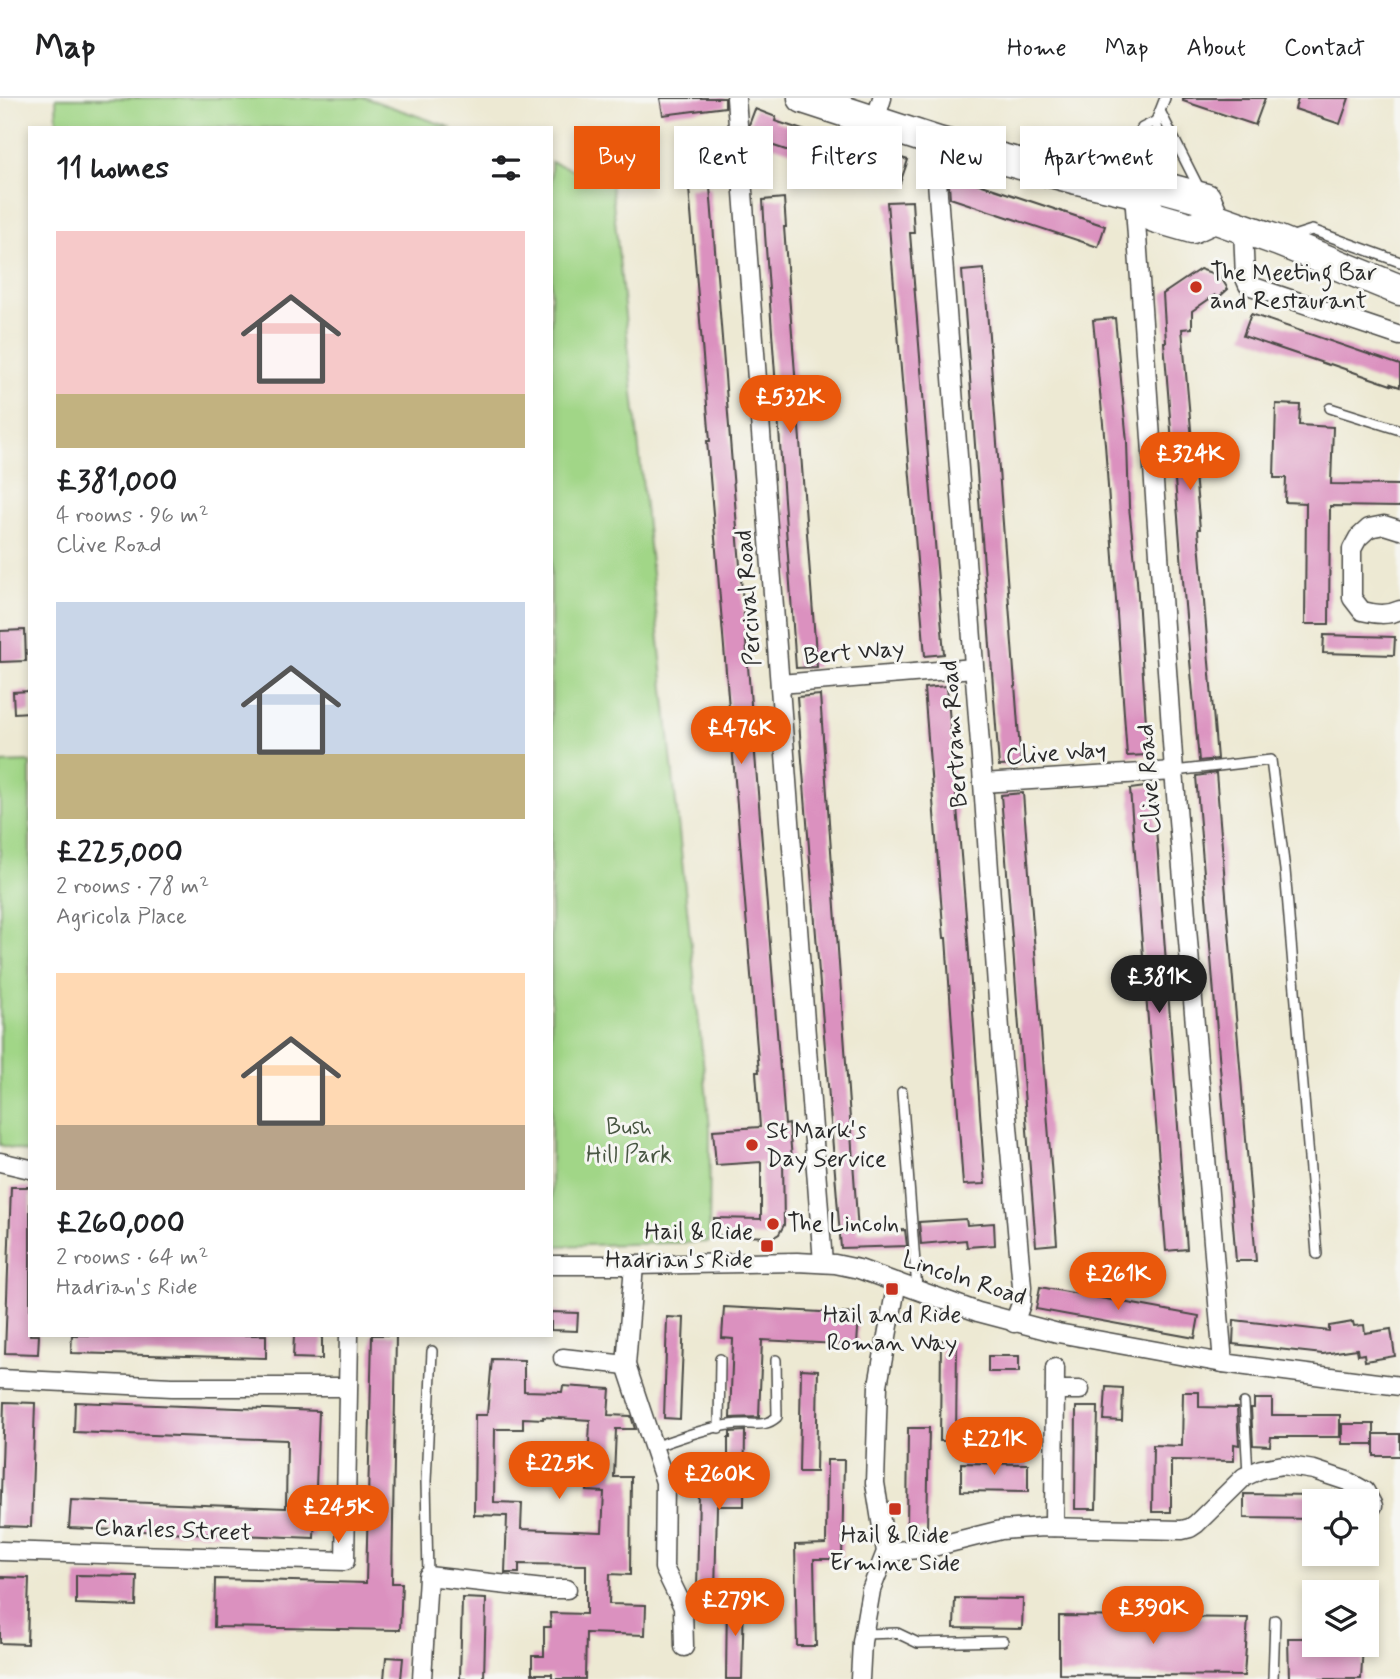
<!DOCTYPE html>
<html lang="en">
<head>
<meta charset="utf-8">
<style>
	body { margin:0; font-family:Mynerve,sans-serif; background:#f6f6f6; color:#202124; height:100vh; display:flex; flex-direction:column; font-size:26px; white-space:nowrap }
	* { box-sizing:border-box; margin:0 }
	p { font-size:23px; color:#757577 }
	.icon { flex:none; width:38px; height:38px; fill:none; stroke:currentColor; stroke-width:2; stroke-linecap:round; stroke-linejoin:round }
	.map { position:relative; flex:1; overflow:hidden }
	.side { position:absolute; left:28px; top:28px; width:525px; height:1211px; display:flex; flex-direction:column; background:#fff; border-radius:0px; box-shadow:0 4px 10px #0003 }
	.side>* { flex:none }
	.top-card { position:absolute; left:574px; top:28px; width:665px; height:63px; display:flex; gap:14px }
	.fabs { position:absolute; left:1302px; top:1391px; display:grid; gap:14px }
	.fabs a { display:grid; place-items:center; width:77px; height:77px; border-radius:0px; background:#fff; box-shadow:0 4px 10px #0003; font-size:35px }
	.price { position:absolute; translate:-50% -60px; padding:0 16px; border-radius:24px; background:#ea580c; color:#fff; font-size:23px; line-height:46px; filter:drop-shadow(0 2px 4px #0008) }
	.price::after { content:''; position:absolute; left:50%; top:42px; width:21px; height:16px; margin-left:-10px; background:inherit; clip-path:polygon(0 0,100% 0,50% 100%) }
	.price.on { background:#222; color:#fff }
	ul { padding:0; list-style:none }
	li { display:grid; align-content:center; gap:14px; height:371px; padding:0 28px }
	li span { display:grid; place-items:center; height:217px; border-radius:0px; color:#555 }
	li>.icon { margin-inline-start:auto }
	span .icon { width:126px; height:126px; fill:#fffc; stroke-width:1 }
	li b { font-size:30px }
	h2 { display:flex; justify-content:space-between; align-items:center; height:84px; padding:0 28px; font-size:30px }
	.tag { padding:0 24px; border-radius:0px; background:#fff; box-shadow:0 4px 10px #0003; font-size:24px; line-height:63px }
	.tag.on { background:#ea580c; color:#fff }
	header { display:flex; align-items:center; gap:42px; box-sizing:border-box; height:98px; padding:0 35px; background:#fff; border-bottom:2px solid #e0e0e0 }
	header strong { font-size:33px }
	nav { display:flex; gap:38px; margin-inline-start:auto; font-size:24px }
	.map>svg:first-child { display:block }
	.green { fill:#a1d687; stroke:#668059; stroke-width:2 }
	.building { fill:#db91bf; fill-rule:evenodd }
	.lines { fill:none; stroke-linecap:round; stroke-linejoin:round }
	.service-casing { stroke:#484844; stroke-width:12 }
	.minor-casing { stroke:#484844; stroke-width:21 }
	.primary-casing { stroke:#484844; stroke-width:33 }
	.service { stroke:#fff; stroke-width:9 }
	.minor { stroke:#fff; stroke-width:18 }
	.primary { stroke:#fff; stroke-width:30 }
	.poi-dot { fill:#c8321e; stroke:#f6f6f2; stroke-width:2.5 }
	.labels { text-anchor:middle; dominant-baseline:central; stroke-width:6; stroke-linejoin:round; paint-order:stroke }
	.poi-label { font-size:24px; fill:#2b2b2b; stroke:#f6f6f2; text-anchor:start }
	.street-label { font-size:24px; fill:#2b2b2b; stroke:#f6f6f2 }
	.park-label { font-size:24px; fill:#485642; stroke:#f6f6f2 }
</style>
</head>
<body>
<header>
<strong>Map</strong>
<nav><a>Home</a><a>Map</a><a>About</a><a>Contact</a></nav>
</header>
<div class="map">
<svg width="1400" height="1581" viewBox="0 0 1400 1581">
	<rect width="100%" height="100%" fill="#f6f6f2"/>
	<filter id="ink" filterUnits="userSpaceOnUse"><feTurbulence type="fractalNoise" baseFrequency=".0143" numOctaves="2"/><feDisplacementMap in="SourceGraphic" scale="14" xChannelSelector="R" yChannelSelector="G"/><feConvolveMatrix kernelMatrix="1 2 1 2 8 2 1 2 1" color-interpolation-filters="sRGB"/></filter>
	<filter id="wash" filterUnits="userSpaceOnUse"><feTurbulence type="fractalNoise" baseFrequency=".00686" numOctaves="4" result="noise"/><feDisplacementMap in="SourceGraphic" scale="28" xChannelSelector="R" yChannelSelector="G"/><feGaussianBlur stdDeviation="1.57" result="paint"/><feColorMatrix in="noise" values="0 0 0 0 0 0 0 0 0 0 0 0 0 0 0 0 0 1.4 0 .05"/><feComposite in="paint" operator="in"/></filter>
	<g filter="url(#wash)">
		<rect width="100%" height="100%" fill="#ede9d3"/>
		<g class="green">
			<polygon points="56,0 366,0 452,30 57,30"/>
			<polygon points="551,64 611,84 710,1030 709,1144 551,1148"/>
			<polygon points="30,664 30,1055 0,1047 0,665"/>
		</g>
		<g id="blocks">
			<g class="building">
				<polygon points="660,0 725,0 725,9 663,17"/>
				<polygon points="1183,0 1265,0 1255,27 1183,3"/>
				<polygon points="1298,0 1349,0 1340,26 1295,11"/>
				<polygon points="755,11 776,19 775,23 824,39 825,37 908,62 900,85 814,59 813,61 750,40 749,27"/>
				<polygon points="952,77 1105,128 1098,149 950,100 949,87"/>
				<polygon points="710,89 780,972 781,972 785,1027 789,1026 792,1061 783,1062 784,1127 779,1136 774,1139 714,1137 714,1120 761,1121 761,1064 716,1067 713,1032 760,1029 756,974 759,974 707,343 710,343 689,90"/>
				<polygon points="784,100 786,129 784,129 817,569 796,570 765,136 763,102"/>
				<polygon points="912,103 914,135 910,135 944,556 925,558 887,104"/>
				<polygon points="984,171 1021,667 999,668 962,173"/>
				<polygon points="1200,171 1220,178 1228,191 1218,200 1215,197 1192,213 1192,230 1182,231 1200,431 1198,431 1217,661 1199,663 1185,507 1164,244 1166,244 1163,196"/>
				<polygon points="1251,216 1400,267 1400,289 1391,286 1391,287 1330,266 1329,267 1243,238"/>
				<polygon points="1115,220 1127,344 1129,409 1137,482 1148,657 1127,658 1105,346 1093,222"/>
				<polygon points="1276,306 1300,307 1299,327 1333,329 1331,386 1400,387 1400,409 1330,408 1329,526 1305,526 1306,405 1285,404 1286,380 1274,380"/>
				<polygon points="25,532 26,563 0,564 0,533"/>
				<polygon points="1324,537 1395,539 1394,557 1323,555"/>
				<polygon points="947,588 968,842 985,1086 963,1087 946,840 944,840 924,590"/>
				<polygon points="30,593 30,614 14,615 13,594"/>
				<polygon points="820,597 858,1134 905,1132 907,1148 841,1150 797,599"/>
				<polygon points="1216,675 1256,1163 1236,1163 1196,678"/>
				<polygon points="1153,688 1187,1151 1166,1153 1130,691"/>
				<polygon points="1023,695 1057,1146 1036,1148 1001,697"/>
				<polygon points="11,1089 30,1089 30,1237 39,1237 38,1256 5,1255"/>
				<polygon points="966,1121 967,1127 994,1125 995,1147 967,1149 966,1142 921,1146 919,1124"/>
				<polygon points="1040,1189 1199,1218 1195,1240 1036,1211"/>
				<polygon points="724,1209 859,1216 857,1247 762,1242 759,1319 730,1320 733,1241 722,1240"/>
				<polygon points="551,1214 578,1215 577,1233 551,1232"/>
				<polygon points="667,1219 684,1220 680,1321 664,1320"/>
				<polygon points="1234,1222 1329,1233 1329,1228 1353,1224 1354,1228 1364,1227 1365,1235 1391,1231 1395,1258 1365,1263 1364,1256 1358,1257 1357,1251 1323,1256 1233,1246"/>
				<polygon points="72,1237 266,1237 266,1260 71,1255"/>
				<polygon points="294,1237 322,1237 322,1261 293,1260"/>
				<polygon points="372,1237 396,1237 392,1485 402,1485 400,1532 214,1529 215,1481 366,1485"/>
				<polygon points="941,1242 957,1243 956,1343 940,1343"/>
				<rect x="988" y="1258" width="31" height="16"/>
				<path d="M492,1261L524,1262V1293L562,1294L563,1288L610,1291L608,1317L631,1318L635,1331H616L614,1379H631L630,1477L610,1476L609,1506L646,1507L645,1537L586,1535L585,1581H552V1576H532V1558H544V1529H551L550,1515L586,1516V1467L519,1466V1475H505L507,1418L474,1417L475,1317H487ZM543,1319L590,1322L587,1393L604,1394L602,1434L521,1431L522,1405L494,1404L495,1331H523V1320L543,1321Z"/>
				<polygon points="801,1271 818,1272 816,1374 799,1374"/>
				<polygon points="1106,1289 1123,1290 1122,1323 1104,1322"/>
				<polygon points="1183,1294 1199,1294 1199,1309 1237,1310 1239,1347 1234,1346 1234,1363 1171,1362 1171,1414 1152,1414 1153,1347 1182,1348"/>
				<polygon points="1254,1301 1272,1301 1272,1317 1340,1317 1340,1339 1271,1339 1270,1348 1253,1347 1251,1310 1254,1310"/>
				<polygon points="4,1304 35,1305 31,1429 0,1428"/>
				<polygon points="75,1304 319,1313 314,1440 69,1430 71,1402 286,1410 287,1342 74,1334"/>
				<polygon points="1076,1309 1098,1309 1096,1411 1075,1411"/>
				<rect x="1342" y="1326" width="32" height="20"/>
				<polygon points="908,1330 929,1330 927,1432 907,1432"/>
				<polygon points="745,1333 744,1408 717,1408 715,1495 697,1494 699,1394 728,1394 728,1340 730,1340 730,1334"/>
				<rect x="1374" y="1336" width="26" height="22"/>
				<polygon points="827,1362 844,1362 842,1461 814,1461 816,1548 797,1548 795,1447 826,1446"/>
				<polygon points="961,1365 1028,1366 1028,1394 961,1393"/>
				<polygon points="1244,1396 1314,1397 1314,1421 1244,1420"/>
				<polygon points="76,1477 137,1478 136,1508 76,1506"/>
				<polygon points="0,1479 29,1480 27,1546 0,1545"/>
				<polygon points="462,1500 486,1501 484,1581 460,1581"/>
				<polygon points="727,1500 744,1500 742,1581 726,1581"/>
				<polygon points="955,1500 1023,1501 1022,1531 954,1530"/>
				<polygon points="1059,1518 1248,1520 1244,1578 1059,1576"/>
				<polygon points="1288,1540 1314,1540 1314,1547 1363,1547 1361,1581 1289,1581"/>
				<polygon points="386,1559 403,1560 401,1581 384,1581"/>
			</g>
		</g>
	</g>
	<g filter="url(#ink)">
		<use href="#blocks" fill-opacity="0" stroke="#484844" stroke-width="2"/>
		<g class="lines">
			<g class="service-casing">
				<g id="service">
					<polyline points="1160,13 1200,92"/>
					<polyline points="1060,67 1106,50 1115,44 1139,35 1142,30 1156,23"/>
					<polyline points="1139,86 1149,71 1157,47 1159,37 1156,23 1165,0"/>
					<path d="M1133,89C1127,61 1128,61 1139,35"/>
					<polyline points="1290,139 1312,132 1400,164"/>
					<polyline points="1330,310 1400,332"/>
					<polyline points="1174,673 1271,662 1285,772 1317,1156"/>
					<polyline points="902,994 917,1191"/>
					<polyline points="1244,1305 1248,1376"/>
					<polyline points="719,1330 720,1261"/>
					<path d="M653,1349C683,1339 714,1326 745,1326C758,1326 767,1328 777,1319L776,1262"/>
					<polyline points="428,1478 426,1383 432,1253"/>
					<polyline points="864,1536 897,1535 918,1545 1003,1543"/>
					<polyline points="1273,1581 1275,1522"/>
				</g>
			</g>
			<g class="minor-casing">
				<g id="minor">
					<polyline points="736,0 823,1165"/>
					<polyline points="875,23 882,0"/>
					<polyline points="938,44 935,57 983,685 1002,960 1022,1189 1021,1206 1014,1225"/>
					<polyline points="1134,95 1174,673 1223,1265"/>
					<polyline points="1243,130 1245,180 1248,187 1400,238"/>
					<path d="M1400,432L1384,427L1369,430L1358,440L1352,451V500L1362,513C1375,516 1387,518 1400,512"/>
					<polyline points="780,586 974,570"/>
					<polyline points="983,685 1174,673"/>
					<polyline points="0,1064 30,1071"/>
					<polyline points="551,1167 634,1167 797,1164 835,1166 859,1171 978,1214 1058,1235 1223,1265 1400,1288"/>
					<polyline points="634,1167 626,1267 665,1384 664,1470 683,1509 684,1549"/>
					<polyline points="563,1260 626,1267"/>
					<polyline points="0,1281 172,1289 347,1289"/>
					<polyline points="1055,1292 1080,1292"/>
					<polyline points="1054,1429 1055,1270"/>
					<polyline points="0,1453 345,1463 349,1237"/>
					<polyline points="886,1454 929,1450 1001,1432 1043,1429 1182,1432 1190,1430 1196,1426 1244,1379 1261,1371 1283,1367 1314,1372 1347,1383 1365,1393 1373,1408"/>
					<polyline points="422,1581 428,1478 544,1491 567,1491"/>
					<polyline points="860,1581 862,1544 871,1492 886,1454 875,1385 878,1287 897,1184"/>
				</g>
			</g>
			<g class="primary-casing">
				<g id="primary">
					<polyline points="803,0 938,44 1077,81 1134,94 1162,89 1206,101 1214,120"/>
					<polyline points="1134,94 1154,119 1192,130 1214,120 1279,143 1400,192"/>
				</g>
			</g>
			<use href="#service" class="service"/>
			<use href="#minor" class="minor"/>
			<use href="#primary" class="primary"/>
		</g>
	</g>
	<g class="poi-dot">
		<circle cx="1196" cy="189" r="7"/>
		<circle cx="752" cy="1047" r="7"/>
		<circle cx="773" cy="1126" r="7"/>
		<rect x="760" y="1141" width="14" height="14" rx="3.5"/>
		<rect x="885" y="1184" width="14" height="14" rx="3.5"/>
		<rect x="888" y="1404" width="14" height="14" rx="3.5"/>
	</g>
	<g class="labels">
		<g class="poi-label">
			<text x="1210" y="175">The Meeting Bar<tspan x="1210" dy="28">and Restaurant</tspan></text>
			<text x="766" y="1033">St Mark's<tspan x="766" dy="28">Day Service</tspan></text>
			<text x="787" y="1126">The Lincoln</text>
			<text x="753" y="1134" text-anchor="end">Hail &amp; Ride<tspan x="753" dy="28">Hadrian's Ride</tspan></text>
			<text x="892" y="1217" text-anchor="middle">Hail and Ride<tspan x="892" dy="28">Roman Way</tspan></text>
			<text x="895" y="1437" text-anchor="middle">Hail &amp; Ride<tspan x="895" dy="28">Ermine Side</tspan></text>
		</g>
		<g class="street-label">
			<text transform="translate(749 500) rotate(-94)">Percival Road</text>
			<text transform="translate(854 555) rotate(-5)">Bert Way</text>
			<text transform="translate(955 636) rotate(-94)">Bertram Road</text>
			<text transform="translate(1056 656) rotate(-4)">Clive Way</text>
			<text transform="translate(1150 681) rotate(-94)">Clive Road</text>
			<text transform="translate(964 1181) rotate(18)">Lincoln Road</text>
			<text transform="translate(173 1433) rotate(2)">Charles Street</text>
		</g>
		<g class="park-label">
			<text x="629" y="1029">Bush<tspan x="629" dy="28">Hill Park</tspan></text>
		</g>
	</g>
</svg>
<div class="fabs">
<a><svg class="icon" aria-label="locate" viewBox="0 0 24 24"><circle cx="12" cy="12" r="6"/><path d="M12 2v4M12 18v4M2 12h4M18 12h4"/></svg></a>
<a><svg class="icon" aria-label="layers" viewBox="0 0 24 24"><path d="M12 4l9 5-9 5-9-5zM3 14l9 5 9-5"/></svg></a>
</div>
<b class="price" style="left:790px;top:337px">£532K</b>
<b class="price" style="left:1190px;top:394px">£324K</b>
<b class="price" style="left:741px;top:668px">£476K</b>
<b class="price on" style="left:1159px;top:917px">£381K</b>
<b class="price" style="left:1118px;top:1214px">£261K</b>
<b class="price" style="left:994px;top:1379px">£221K</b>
<b class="price" style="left:559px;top:1403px">£225K</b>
<b class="price" style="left:719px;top:1414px">£260K</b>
<b class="price" style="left:338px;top:1447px">£245K</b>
<b class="price" style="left:735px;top:1540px">£279K</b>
<b class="price" style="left:1153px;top:1548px">£390K</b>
<div class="top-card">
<a class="tag on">Buy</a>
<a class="tag">Rent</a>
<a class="tag">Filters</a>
<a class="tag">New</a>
<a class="tag">Apartment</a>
</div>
<section class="side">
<h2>11 homes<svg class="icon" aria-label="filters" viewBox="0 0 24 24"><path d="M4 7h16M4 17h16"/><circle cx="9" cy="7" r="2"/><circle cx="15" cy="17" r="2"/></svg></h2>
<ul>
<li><span style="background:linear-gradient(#f6c9c9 75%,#c2b280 0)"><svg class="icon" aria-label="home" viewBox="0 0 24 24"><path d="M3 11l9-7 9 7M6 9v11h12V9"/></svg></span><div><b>£381,000</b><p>4 rooms · 96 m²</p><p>Clive Road</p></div></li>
<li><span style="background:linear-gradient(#c9d6e8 70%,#c2b280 0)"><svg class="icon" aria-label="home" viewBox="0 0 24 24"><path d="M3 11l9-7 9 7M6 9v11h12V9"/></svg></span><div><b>£225,000</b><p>2 rooms · 78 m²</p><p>Agricola Place</p></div></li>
<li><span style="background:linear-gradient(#ffd9b3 70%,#b9a48a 0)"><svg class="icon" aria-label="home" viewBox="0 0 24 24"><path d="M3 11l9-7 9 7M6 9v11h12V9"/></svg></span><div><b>£260,000</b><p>2 rooms · 64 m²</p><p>Hadrian's Ride</p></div></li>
</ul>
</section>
</div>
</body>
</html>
